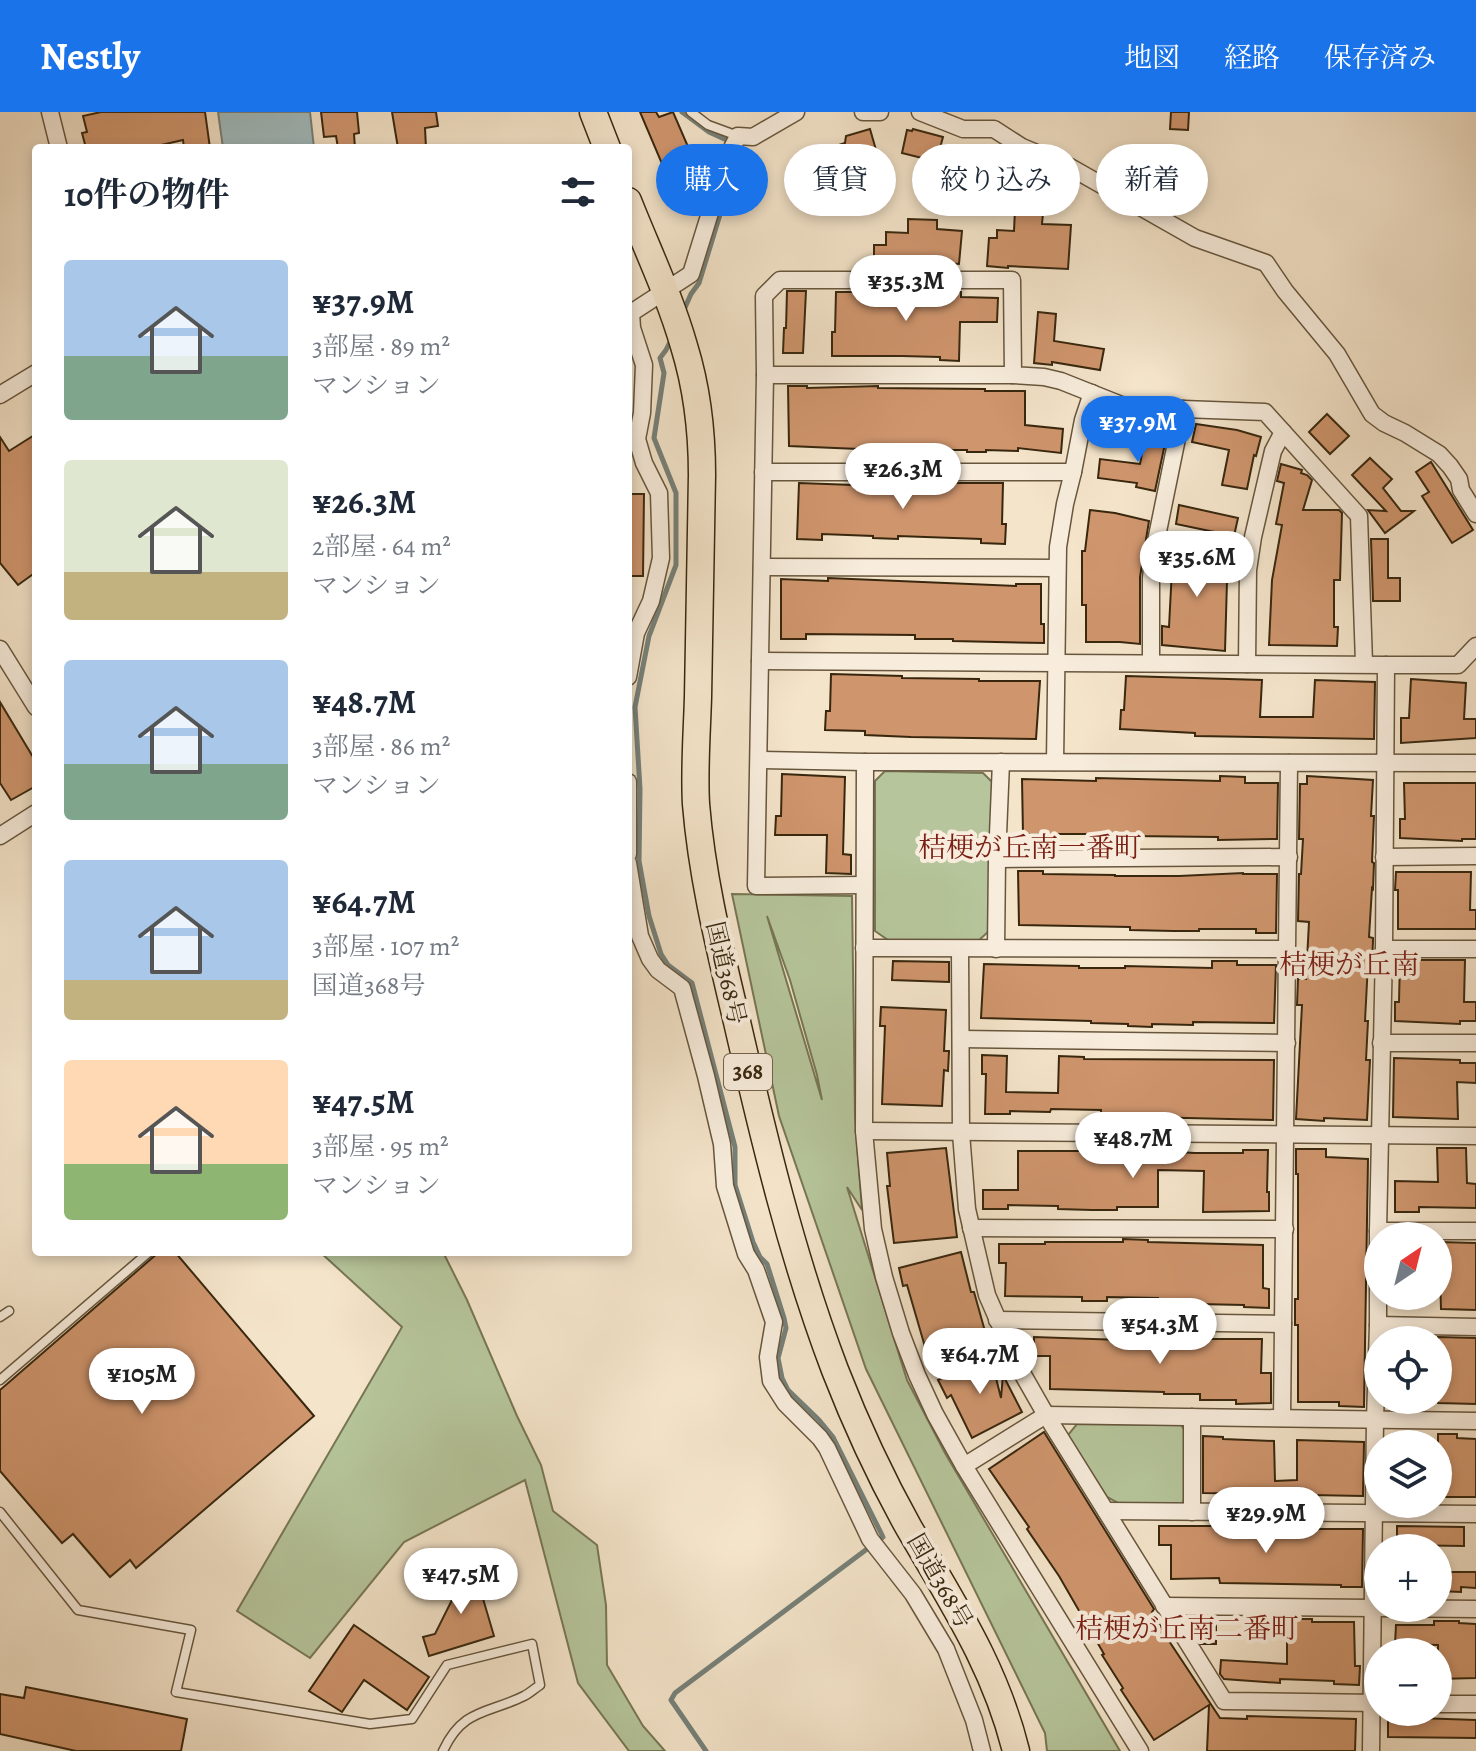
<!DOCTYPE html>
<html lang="ja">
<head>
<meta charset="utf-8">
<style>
	body { margin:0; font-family:Alegreya,"Noto Serif JP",serif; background:#f6f6f7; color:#1f2937; height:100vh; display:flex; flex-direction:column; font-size:30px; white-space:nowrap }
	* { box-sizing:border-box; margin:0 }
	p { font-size:26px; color:#747a83 }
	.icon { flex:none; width:44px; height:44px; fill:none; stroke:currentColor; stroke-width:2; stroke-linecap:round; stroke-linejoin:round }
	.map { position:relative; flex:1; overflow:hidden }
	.drawer { position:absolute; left:32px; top:32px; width:600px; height:1112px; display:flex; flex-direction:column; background:#fff; border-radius:8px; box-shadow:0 4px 12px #0003 }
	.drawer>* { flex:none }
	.guide { position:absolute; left:656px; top:32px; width:700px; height:72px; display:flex; gap:16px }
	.needle { width:52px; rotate:35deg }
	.tools { position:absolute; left:1364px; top:1110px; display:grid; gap:16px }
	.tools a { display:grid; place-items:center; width:88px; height:88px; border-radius:50%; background:#fff; box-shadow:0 4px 12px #0003; font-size:40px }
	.price { position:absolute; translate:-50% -68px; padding:0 18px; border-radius:28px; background:#fff; color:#222; font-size:26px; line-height:52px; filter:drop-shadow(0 2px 4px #0008) }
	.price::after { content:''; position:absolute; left:50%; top:48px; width:24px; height:18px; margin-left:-12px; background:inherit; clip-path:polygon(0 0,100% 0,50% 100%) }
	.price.active { background:#1a73e8; color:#fff }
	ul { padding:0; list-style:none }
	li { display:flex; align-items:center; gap:24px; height:200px; padding:0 32px }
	li span { display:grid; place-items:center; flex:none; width:224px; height:160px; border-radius:8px; color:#555 }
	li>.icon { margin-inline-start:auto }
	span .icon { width:96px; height:96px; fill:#fffc; stroke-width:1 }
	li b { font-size:34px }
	h2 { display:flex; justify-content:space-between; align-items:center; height:96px; padding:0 32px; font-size:34px }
	.pill { padding:0 28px; border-radius:36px; background:#fff; box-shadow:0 4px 12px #0003; font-size:28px; line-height:72px }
	.pill.active { background:#1a73e8; color:#fff }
	header { display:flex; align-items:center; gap:48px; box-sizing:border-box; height:112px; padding:0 40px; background:#1a73e8; color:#fff }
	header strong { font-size:38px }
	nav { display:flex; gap:44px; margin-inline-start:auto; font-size:28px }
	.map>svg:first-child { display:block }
	.green { fill:#b6c59b; stroke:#777654; stroke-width:2; fill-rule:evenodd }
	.water { fill:#a0bcc0; stroke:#768079; stroke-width:2 }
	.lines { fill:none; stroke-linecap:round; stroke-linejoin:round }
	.stream { stroke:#768079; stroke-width:5 }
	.building { fill:#cf956d; stroke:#38270e; stroke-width:2 }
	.service-casing { stroke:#67563d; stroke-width:11 }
	.minor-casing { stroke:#67563d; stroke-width:19 }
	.trunk-casing { stroke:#38270e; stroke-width:29 }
	.service { stroke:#f8eddd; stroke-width:8 }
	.minor { stroke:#f8eddd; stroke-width:16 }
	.trunk { stroke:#f4e4ca; stroke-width:26 }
	.labels { text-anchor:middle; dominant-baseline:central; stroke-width:8; stroke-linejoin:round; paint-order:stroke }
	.shield { fill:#f8eddd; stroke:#72624c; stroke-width:2 }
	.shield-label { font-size:22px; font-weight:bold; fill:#38270e }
	.street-label { font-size:24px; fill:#38270e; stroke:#f8eddd }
	.quarter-label { font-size:28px; fill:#7a1f14; stroke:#f8eddd }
</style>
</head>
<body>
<header>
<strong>Nestly</strong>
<nav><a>地図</a><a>経路</a><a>保存済み</a></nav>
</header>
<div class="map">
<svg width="1476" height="1639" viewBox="0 0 1476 1639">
	<rect width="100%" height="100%" fill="#f4e4ca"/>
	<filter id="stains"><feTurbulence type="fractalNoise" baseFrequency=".0025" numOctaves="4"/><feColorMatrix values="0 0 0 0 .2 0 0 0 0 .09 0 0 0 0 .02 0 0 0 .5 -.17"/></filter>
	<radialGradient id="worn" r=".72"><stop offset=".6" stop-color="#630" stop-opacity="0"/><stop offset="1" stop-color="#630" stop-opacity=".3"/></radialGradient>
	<g class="green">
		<polygon points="885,659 983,661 992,670 989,819 978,829 888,828 875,819 875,669"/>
		<path d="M732,782L852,784L855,1005L862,1098L847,1075L907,1268L945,1341L1120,1639H1047L1045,1621L866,1257L779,1004ZM767,804L790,868L817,963L822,988Z"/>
		<polygon points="320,1140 443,1140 467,1188 517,1304 541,1353 553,1399 597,1433 606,1493 607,1553 643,1614 665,1639 629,1639 578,1571 525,1368 404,1430 310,1546 237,1499 402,1215"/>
		<polygon points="1077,1312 1181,1313 1186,1320 1186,1385 1181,1393 1118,1391 1107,1385 1068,1323"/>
	</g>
	<polygon class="water" points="218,0 310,0 314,36 223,36"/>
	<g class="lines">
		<g class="stream">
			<polyline points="682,0 709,20 731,30"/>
			<polyline points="683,200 691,182 699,171 741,34"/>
			<polyline points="671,228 666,238 660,246 664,261 654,326 676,381 676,453 649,524 635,595 640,677 639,749 649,804 661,842 668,853 692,871 735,1035 735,1073 753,1130 760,1145 767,1152 784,1206 786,1216 778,1246 782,1266 788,1278 819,1308 833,1325 883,1425 675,1581 671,1588 706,1639"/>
		</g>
	</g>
	<g class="building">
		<polygon points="101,0 205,0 210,36 184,36 183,28 148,36 86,36 82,21 87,20 83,4"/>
		<polygon points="321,0 357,0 359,21 354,22 355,36 338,36 336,24 324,25"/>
		<polygon points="392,0 436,0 438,14 425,16 426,36 398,36"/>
		<polygon points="640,0 656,0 659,5 673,0 692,44 705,38 713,55 709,65 674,80"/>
		<polygon points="1171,0 1189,0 1188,18 1170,17"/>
		<polygon points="870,17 882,59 861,65 863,71 838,79 831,56 841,53 836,34 845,31 846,24"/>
		<polygon points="913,17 943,25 938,43 931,41 930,48 902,41 907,18 912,19"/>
		<polygon points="1018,91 1036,92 1036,100 1043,101 1042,112 1071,113 1068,157 1008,154 1008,156 987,154 989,126 997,126 997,118 1014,119 1015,97 1018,98"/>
		<polygon points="908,107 937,108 937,117 962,119 959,152 920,149 919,151 874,150 874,133 886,133 886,120 908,121"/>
		<polygon points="787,179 806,179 803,241 783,241 784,216 786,216"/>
		<polygon points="870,179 961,180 961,185 998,186 997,210 960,210 959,249 940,248 940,245 902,244 832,244 832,220 835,220 836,180 870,180"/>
		<polygon points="1038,200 1056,202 1054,229 1104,237 1100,258 1052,250 1052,253 1034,251"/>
		<polygon points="788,274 807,274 807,276 878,274 878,276 985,277 985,279 1025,279 1025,313 1063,317 1061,341 1018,336 1018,339 986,338 986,340 967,340 967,338 882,338 789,334"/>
		<polygon points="1327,302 1349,324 1330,342 1309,320"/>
		<polygon points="1196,312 1237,318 1261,325 1256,344 1254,343 1247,377 1222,373 1229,338 1192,330"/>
		<polygon points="1147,318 1167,322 1155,379 1136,375 1137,371 1098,366 1100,347 1140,352"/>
		<polygon points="36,322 36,460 18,473 0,451 0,325 9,339"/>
		<polygon points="1370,346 1392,367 1383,376 1401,399 1414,399 1385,421 1368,398 1386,399 1352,363"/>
		<polygon points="1431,350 1473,418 1452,431 1422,384 1429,380 1416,360"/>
		<polygon points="1281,352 1302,358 1301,361 1307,363 1312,368 1303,398 1339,398 1342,401 1340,468 1334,468 1334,515 1338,515 1337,534 1269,533 1272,468 1282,413 1276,412 1284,371 1277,369"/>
		<polygon points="799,371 909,375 947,374 947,371 1003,371 1002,412 1006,412 1005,432 981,431 981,427 898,424 898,427 873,426 873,424 822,422 822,428 797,427"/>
		<polygon points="628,382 644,382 643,464 628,464"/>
		<polygon points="1179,393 1238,406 1234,424 1176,412"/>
		<polygon points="1090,398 1115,401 1149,409 1140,465 1140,532 1120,530 1086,530 1086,493 1082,493 1082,439 1085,439"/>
		<polygon points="1371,427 1388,427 1388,466 1400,466 1400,489 1373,489"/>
		<polygon points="1166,437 1231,441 1230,449 1232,450 1229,469 1227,469 1225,539 1162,533 1162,514 1169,515 1172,457 1163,456"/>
		<polygon points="828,466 1016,474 1016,472 1041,472 1041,512 1044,512 1044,531 953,529 953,527 915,527 915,523 806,522 806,527 781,527 781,467 828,469"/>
		<polygon points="831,562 902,564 902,566 979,567 979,569 1040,569 1036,627 911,625 865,623 865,619 825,618 826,599 830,599"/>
		<polygon points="1126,564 1262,568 1260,605 1313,605 1315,568 1375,570 1374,627 1195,624 1195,621 1120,617 1121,598 1124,598"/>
		<polygon points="1411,567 1466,571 1464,607 1476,607 1476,626 1401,631 1401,606 1409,606"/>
		<polygon points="0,590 36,650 36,674 11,688 0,671"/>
		<polygon points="782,662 845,665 843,742 851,743 851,762 826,761 827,723 775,723 776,704 781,704"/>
		<polygon points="1220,664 1245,665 1245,671 1278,671 1277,727 1218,728 1218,725 1132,724 1132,722 1023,722 1022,667 1096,669 1096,666 1220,669"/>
		<polygon points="1307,664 1373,668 1371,704 1374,704 1372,750 1374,751 1373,777 1372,776 1369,825 1373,826 1373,829 1372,851 1368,851 1365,909 1368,909 1366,948 1370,948 1367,1008 1324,1006 1324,1009 1296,1007 1302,893 1297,893 1298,867 1306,867 1309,810 1298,809 1299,762 1301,762 1303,727 1299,727 1300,672 1307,672"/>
		<polygon points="1404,671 1476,671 1476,727 1462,727 1462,729 1400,726 1400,707 1405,707"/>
		<polygon points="1018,759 1043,759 1043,762 1115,763 1115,764 1179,764 1243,761 1243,762 1277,762 1276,821 1256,821 1256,817 1199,817 1199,819 1174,819 1130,818 1130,815 1019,813"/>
		<polygon points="1396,760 1471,760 1470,798 1476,798 1476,817 1398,817 1398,778 1395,778"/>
		<polygon points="1400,848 1465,848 1464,890 1476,890 1476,909 1460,909 1460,912 1395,909 1395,890 1399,890"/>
		<polygon points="893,849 949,850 949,870 892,868"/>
		<polygon points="1212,849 1237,849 1237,853 1276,853 1274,911 1193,910 1193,913 1152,912 1152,915 1128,914 1128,912 1091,911 1091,909 981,906 984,852 1079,854 1079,856 1125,856 1125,854 1212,856"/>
		<polygon points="881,895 946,898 944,939 949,939 948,959 944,958 942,994 882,992 885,914 880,914"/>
		<polygon points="982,943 1007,944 1006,980 1058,981 1059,944 1084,945 1084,947 1274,948 1273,1008 1101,1004 1101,998 1051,997 1050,1000 1010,999 1010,1002 985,1002 986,962 982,962"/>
		<polygon points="1394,946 1460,948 1460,951 1476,951 1476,971 1457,970 1458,1007 1393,1005"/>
		<polygon points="946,1036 957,1125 894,1131 887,1074 890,1074 887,1041"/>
		<polygon points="1437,1036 1466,1036 1467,1071 1476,1072 1476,1096 1419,1095 1419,1100 1395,1100 1395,1069 1438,1070"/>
		<polygon points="1137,1037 1161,1037 1161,1039 1195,1041 1243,1041 1243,1038 1268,1038 1267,1080 1269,1080 1269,1099 1203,1100 1204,1059 1158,1058 1158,1095 1117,1095 1117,1098 1092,1098 1058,1097 1058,1094 1008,1093 1008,1097 983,1097 983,1078 1018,1078 1018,1039 1136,1039"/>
		<polygon points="1296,1037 1326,1037 1326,1045 1368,1047 1364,1295 1339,1294 1339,1290 1298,1290 1298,1213 1295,1213 1295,1187 1298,1187 1298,1062 1296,1062"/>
		<polygon points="1123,1127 1148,1128 1148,1130 1263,1133 1263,1176 1269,1177 1269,1196 1244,1195 1244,1193 1198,1192 1198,1189 1158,1188 1158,1186 1107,1185 1107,1189 1082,1189 1082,1185 1005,1184 1006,1151 999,1151 999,1132 1045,1132 1045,1130 1123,1130"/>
		<polygon points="1439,1130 1476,1131 1476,1198 1441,1197"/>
		<polygon points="159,1140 175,1140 314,1304 136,1456 130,1448 110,1465 73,1422 62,1431 0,1359 0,1278"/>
		<polygon points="961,1140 971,1180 974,1180 988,1230 928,1245 907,1173 903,1174 899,1156"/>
		<polygon points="1122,1223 1183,1224 1183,1227 1262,1227 1261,1261 1271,1261 1271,1291 1236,1292 1236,1288 1200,1288 1200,1282 1164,1282 1164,1280 1050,1277 1050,1244 1034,1244 1034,1225 1122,1228"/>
		<polygon points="1438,1225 1476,1226 1476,1292 1438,1291"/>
		<polygon points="990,1242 1001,1286 1003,1263 1022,1300 972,1326 951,1283 947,1286 938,1268"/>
		<polygon points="1044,1320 1154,1497 1152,1500 1171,1532 1220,1606 1247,1607 1247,1604 1356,1607 1355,1639 1207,1639 1209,1593 1154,1628 1121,1578 1123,1576 1102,1543 1104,1542 1059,1464 1027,1417 1029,1415 989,1357"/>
		<polygon points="1438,1322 1457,1322 1457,1326 1476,1327 1476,1385 1438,1385"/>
		<polygon points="1203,1324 1223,1325 1223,1327 1274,1329 1275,1369 1297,1368 1297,1328 1364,1330 1363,1384 1203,1381"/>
		<polygon points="1159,1414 1216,1414 1216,1417 1363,1417 1362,1475 1341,1475 1341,1473 1220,1471 1219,1466 1171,1467 1171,1433 1159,1433"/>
		<polygon points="1397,1414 1464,1415 1464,1434 1397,1433"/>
		<polygon points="474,1456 494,1524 429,1544 423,1525 435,1522 452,1488 445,1464"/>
		<polygon points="1438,1460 1476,1460 1476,1476 1461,1475 1461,1480 1438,1479"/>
		<polygon points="1287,1507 1312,1507 1312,1510 1354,1510 1355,1554 1360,1554 1359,1573 1334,1572 1334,1569 1280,1567 1280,1571 1224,1567 1220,1562 1221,1548 1287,1552"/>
		<polygon points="1434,1509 1459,1509 1459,1511 1476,1512 1476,1566 1438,1567 1438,1533 1395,1532 1396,1513 1434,1513"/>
		<polygon points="354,1513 429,1565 407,1598 364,1568 342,1600 309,1579"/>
		<polygon points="1191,1513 1216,1513 1216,1532 1201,1532"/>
		<polygon points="26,1575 187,1607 181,1639 76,1639 0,1622 0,1582 24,1586"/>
		<polygon points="1388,1605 1476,1608 1476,1626 1388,1625"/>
	</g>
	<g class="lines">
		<g class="service-casing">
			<g id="service">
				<polyline points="691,0 708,13 738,24"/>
				<polyline points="0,1205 9,1199"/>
				<polyline points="0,1268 149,1140"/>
				<path d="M0,1400L78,1498L191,1518L176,1580L370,1612L412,1607L447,1553L532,1532L540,1573C535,1576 530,1581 524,1584C488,1602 463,1596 443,1639"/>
			</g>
		</g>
		<g class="minor-casing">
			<g id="minor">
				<polyline points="50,0 59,36"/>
				<polyline points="863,0 880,0"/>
				<polyline points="920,0 963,17 994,17 1022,35 1070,55 1195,126 1266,151 1285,179 1337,242 1372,302 1384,311 1405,321 1439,342 1450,354 1459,367 1461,378 1476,402"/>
				<polyline points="765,263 1013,263"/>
				<polyline points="0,283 36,261"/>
				<polyline points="763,360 1073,360"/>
				<polyline points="762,455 1057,456"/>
				<polyline points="0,537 36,595"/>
				<polyline points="760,549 1386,553 1384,837 1378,1119 1378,1213 1375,1308 1371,1639"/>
				<polyline points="1151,551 1151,466 1154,439 1183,297"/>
				<polyline points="1247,552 1248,458 1253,425 1273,339 1283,320"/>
				<polyline points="1386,553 1458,553 1476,534"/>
				<polyline points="628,565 636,521 651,489 661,446 659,381 644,351 637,327 642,301 644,253 632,216 631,201 691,162 727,46 738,24 753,25 796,0"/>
				<polyline points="759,648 865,650 1476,651"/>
				<polyline points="865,650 864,1019 873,1117 884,1165 901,1221 917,1263 935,1302 964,1354 1140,1639"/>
				<polyline points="1055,650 1058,435 1065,392 1073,360 1083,308 1092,281"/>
				<polyline points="628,670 628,742"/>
				<polyline points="0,724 36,701"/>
				<polyline points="1384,745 1476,744"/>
				<polyline points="997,747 1289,745"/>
				<polyline points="628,751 640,824 650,847 658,858 682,876 706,964 722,1032 725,1074 746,1142 756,1158 774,1210 768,1245 771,1269 785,1291 820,1326 827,1336 870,1427 913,1482 946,1537 974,1608 982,1639"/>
				<polyline points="864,773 756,774 765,263 764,184 780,168 1012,168 1013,263 1044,265 1061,269 1134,298 1183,297 1265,300 1359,404 1364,551"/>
				<polyline points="864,836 1287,837"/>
				<polyline points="960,837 961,1021 967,1097 987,1183 1018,1254 1046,1303 1224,1589 1378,1591"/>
				<polyline points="996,837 997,747 1001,650"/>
				<polyline points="1384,837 1476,837"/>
				<polyline points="961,927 1287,931"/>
				<polyline points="1381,931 1476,931"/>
				<polyline points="864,1019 1476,1024"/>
				<polyline points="971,1116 1285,1117"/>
				<polyline points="1378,1119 1476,1119"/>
				<polyline points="997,1208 1283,1212"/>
				<polyline points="1378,1213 1476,1215"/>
				<polyline points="1282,1306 1289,651"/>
				<polyline points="964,1354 1046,1303 1476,1309"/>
				<polyline points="1106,1399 1476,1402"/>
				<polyline points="1192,1400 1192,1305"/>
				<polyline points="1164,1494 1476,1497"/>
				<polyline points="1438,1592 1476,1592"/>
			</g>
		</g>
		<g class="trunk-casing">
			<g id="trunk">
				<polyline points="593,0 607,36"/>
				<path d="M628,89C647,137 670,185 684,234C697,276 702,319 702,363C701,437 699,511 698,585C697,620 694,657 696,692C702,766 720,838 737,910C764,1027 792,1145 835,1258C856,1312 881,1366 909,1416C952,1490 995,1554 1016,1639"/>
			</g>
		</g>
		<use href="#service" class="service"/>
		<use href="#minor" class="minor"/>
		<use href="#trunk" class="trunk"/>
	</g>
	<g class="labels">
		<rect class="shield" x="724" y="942" width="48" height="36" rx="6"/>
		<g class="shield-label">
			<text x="748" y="960">368</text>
		</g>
		<g class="street-label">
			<text transform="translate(726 861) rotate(77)">国道368号</text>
			<text transform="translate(940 1469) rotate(60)">国道368号</text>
		</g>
		<g class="quarter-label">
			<text x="1030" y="736">桔梗が丘南一番町</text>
			<text x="1349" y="853">桔梗が丘南</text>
			<text x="1187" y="1517">桔梗が丘南二番町</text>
		</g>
	</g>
	<rect width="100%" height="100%" filter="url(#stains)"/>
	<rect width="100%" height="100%" fill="url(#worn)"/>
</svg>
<div class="tools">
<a><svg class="needle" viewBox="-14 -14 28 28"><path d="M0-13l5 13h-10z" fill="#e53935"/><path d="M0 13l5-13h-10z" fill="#747a83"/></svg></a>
<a><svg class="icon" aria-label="locate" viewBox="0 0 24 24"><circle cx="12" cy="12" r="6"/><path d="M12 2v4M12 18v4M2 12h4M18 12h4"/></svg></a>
<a><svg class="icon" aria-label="layers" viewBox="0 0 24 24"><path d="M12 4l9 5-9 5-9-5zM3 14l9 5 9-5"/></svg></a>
<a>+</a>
<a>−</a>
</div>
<b class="price" style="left:906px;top:211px">¥35.3M</b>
<b class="price active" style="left:1138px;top:352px">¥37.9M</b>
<b class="price" style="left:903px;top:399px">¥26.3M</b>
<b class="price" style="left:1197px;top:487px">¥35.6M</b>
<b class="price" style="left:1133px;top:1068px">¥48.7M</b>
<b class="price" style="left:1160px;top:1254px">¥54.3M</b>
<b class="price" style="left:980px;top:1284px">¥64.7M</b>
<b class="price" style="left:142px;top:1304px">¥105M</b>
<b class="price" style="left:1266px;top:1443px">¥29.9M</b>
<b class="price" style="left:461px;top:1504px">¥47.5M</b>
<div class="guide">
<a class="pill active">購入</a>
<a class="pill">賃貸</a>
<a class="pill">絞り込み</a>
<a class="pill">新着</a>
</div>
<section class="drawer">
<h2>10件の物件<svg class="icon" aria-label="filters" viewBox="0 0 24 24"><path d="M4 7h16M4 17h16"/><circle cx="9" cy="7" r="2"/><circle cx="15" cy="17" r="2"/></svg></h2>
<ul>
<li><span style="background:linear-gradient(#a9c7e8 60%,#7fa58c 0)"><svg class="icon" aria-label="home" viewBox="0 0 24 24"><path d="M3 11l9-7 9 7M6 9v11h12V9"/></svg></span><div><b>¥37.9M</b><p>3部屋 · 89 m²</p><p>マンション</p></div></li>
<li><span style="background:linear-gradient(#dfe7d0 70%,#c2b280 0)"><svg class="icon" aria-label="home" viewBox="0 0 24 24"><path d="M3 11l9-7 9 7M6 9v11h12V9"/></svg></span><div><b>¥26.3M</b><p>2部屋 · 64 m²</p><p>マンション</p></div></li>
<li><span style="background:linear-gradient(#a9c7e8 65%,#7fa58c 0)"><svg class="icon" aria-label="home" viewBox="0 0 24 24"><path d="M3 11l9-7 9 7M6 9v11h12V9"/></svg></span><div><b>¥48.7M</b><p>3部屋 · 86 m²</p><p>マンション</p></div></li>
<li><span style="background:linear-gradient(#a9c7e8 75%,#c2b280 0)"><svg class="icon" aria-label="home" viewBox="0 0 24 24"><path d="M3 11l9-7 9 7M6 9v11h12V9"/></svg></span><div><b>¥64.7M</b><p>3部屋 · 107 m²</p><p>国道368号</p></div></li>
<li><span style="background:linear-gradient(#ffd9b3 65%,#8fb573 0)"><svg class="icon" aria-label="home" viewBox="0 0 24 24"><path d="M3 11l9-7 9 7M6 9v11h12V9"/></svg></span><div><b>¥47.5M</b><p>3部屋 · 95 m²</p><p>マンション</p></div></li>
</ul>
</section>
</div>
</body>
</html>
